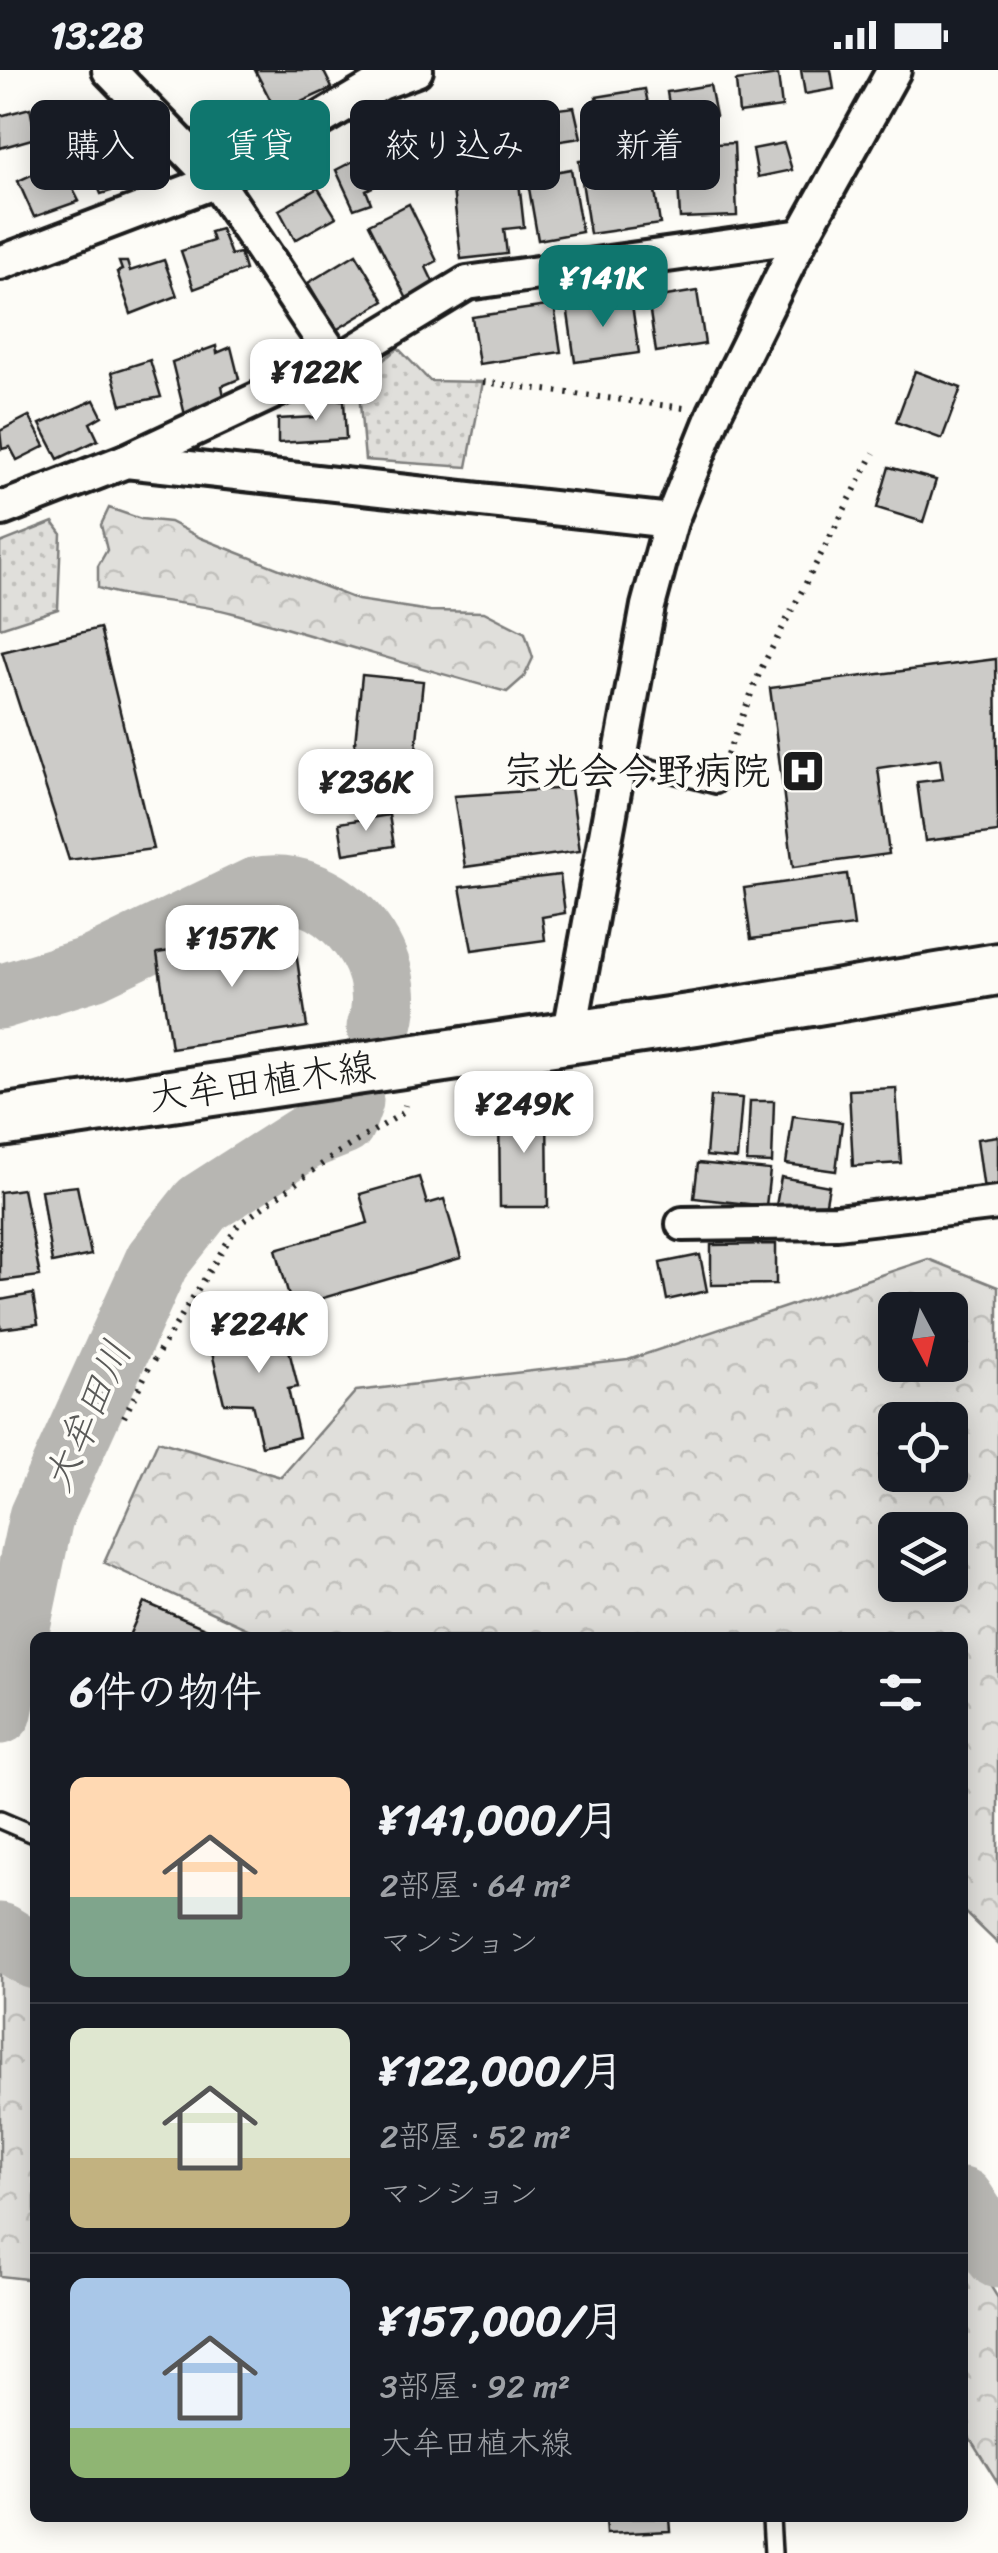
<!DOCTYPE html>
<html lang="ja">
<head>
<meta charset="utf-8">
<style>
	body { margin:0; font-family:Sriracha,"Klee One",sans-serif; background:#20242c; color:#f1f3f6; height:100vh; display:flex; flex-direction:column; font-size:38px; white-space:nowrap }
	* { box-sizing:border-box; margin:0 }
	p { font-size:32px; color:#9ea1a6 }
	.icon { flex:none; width:55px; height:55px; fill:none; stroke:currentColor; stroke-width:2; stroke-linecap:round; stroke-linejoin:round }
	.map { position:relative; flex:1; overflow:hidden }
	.panel { position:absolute; left:30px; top:1562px; width:938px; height:890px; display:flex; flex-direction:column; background:#171b24; border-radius:15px; box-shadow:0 5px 25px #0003 }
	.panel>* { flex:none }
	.guide { position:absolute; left:30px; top:30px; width:940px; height:90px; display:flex; gap:20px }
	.needle { width:65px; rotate:173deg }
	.buttons { position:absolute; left:878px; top:1222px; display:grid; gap:20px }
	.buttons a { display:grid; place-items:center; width:90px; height:90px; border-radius:15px; background:#171b24; box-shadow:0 5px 25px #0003; font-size:50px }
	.price { position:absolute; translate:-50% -85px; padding:0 22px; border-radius:20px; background:#fff; color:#222; font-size:32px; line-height:65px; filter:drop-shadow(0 2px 5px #0008) }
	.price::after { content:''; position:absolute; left:50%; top:60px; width:30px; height:22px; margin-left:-15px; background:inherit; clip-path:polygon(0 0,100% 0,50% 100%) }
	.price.active { background:#0f766e; color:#fff }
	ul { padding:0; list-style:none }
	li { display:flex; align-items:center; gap:30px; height:250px; padding:0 40px }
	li+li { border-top:2px solid #363941 }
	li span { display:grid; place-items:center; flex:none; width:280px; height:200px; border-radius:15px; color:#555 }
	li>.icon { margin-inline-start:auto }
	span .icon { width:120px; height:120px; fill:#fffc; stroke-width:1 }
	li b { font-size:42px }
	h2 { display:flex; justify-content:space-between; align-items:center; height:120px; padding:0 40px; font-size:42px }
	.pill { padding:0 35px; border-radius:15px; background:#171b24; box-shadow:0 5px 25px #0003; font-size:35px; line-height:90px }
	.pill.active { background:#0f766e; color:#fff }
	.status { display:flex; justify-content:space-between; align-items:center; height:70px; padding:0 50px; background:#171b24; direction:ltr }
	.status svg { height:28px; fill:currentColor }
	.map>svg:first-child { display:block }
	.grass { fill:url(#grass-dots); stroke:#7e7e7c; stroke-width:2.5 }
	.forest { fill:url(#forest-crowns); stroke:#7e7e7c; stroke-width:2.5; fill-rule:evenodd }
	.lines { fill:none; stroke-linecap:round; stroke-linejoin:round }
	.river { stroke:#b7b6b2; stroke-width:65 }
	.building { fill:#cccbc8; stroke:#1c1c1c; stroke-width:2.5 }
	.service-casing { stroke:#1c1c1c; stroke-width:22 }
	.minor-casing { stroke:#1c1c1c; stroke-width:40 }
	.primary-casing { stroke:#1c1c1c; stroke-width:58 }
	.path { stroke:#1c1c1c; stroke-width:6; stroke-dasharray:2.5 8; stroke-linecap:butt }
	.service { stroke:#fdfcf7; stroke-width:15 }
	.minor { stroke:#fdfcf7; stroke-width:32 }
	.primary { stroke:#fdfcf7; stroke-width:50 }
	.labels { text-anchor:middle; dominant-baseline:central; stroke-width:8; stroke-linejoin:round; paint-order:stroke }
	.poi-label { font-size:38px; font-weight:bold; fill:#1c1c1c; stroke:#fdfcf7; text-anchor:end }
	.street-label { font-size:38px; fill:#1c1c1c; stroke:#fdfcf7 }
	.water-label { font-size:40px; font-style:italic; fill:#5a5a58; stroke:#fdfcf7 }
</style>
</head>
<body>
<div class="status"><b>13:28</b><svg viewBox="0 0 49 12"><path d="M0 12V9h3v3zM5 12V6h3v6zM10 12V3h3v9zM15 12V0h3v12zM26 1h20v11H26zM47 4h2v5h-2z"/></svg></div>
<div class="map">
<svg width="998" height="2483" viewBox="0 0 998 2483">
	<defs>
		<pattern id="grass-dots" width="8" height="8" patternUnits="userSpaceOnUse" patternTransform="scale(2.5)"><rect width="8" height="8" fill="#e0dfdb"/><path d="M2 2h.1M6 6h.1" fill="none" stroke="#c0bfbb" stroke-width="1.8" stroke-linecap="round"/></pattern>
		<pattern id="forest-crowns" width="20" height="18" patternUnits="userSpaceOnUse" patternTransform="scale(2.5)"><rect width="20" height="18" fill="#e0dfdb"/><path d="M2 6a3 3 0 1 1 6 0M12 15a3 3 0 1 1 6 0" fill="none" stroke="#c0bfbb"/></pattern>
	</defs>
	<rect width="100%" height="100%" fill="#fdfcf7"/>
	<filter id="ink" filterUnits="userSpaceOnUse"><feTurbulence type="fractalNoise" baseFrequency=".01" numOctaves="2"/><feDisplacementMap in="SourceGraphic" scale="20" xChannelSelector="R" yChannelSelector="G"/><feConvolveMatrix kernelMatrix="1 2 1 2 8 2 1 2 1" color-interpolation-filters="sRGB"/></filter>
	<g filter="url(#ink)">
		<g class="grass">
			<polygon points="398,278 430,311 483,312 467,397 365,390 358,311"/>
			<polygon points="53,452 61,463 58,539 0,558 0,473"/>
		</g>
		<g class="forest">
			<path d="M109,438L141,449L170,452L201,468L358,530L430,541L484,542L525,563L533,588L524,607L507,622C415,597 325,569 233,543C189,531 142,532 98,518V496L107,480L101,455Z"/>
			<path d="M928,1189L998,1217V1874L963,1840L962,1568L265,1567L104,1493L158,1371L281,1407L356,1321L628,1290ZM950,1240V1295H895V1240ZM950,1350V1405H895V1350ZM895,1460H950V1515H895Z"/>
			<polygon points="0,1883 35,1887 35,2210 0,2206"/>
			<polygon points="962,2170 998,2228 998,2413 963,2357"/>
		</g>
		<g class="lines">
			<g class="river">
				<path d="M0,927L93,898L255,820C328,803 403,886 379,958"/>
				<polyline points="0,1642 41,1447 157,1191 202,1134 305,1068 343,1053 351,1031"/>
				<polyline points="0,1865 35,1887"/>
				<polyline points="962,2130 998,2186"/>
			</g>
		</g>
		<g class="building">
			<polygon points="255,0 323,0 332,18 277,43"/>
			<polygon points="801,0 831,0 834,19 805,24"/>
			<polygon points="778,5 782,37 739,43 736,11"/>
			<polygon points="710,15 716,46 672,53 667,22"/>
			<polygon points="645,19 652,53 604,64 596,27"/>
			<polygon points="574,37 581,68 535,75 532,42"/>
			<polygon points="30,38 33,53 63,47 67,59 0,78 0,46"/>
			<polygon points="508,39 516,80 466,89 460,50"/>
			<polygon points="429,48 445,73 406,101 388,72"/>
			<polygon points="140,61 159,107 101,124 83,81"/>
			<polygon points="734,73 737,146 680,148 676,76"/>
			<polygon points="784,73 792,100 758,107 753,79"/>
			<polygon points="373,81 385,111 366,120 371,133 354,139 336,100"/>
			<polygon points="649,81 660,154 590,164 579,91"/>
			<polygon points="59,92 79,131 34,147 18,111"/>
			<polygon points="571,99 582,162 538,170 527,107"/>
			<polygon points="519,112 524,157 504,159 507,184 461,189 453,119"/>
			<polygon points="318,118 336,147 295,170 279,140"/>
			<polygon points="409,134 437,191 426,197 435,216 407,229 369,154"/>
			<polygon points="221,159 231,185 240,183 245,200 194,219 181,181 213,171 210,162"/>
			<polygon points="356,184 384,231 336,260 308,213"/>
			<polygon points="164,190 177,226 131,244 117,202 122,200 119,192 127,192 130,201"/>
			<polygon points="697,221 705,274 656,282 648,229"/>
			<polygon points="631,228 639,283 575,292 567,236"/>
			<polygon points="554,235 561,282 479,294 472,247"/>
			<polygon points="216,276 217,283 231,277 239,309 222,316 224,326 186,349 172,292"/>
			<polygon points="150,290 161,327 121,335 112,302"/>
			<polygon points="915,301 961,318 942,369 896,352"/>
			<polygon points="94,330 102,346 90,353 98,370 58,389 40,354"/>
			<polygon points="314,330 344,330 346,369 278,373 278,349 315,347"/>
			<polygon points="29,346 45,376 17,390 10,377 2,379 0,361"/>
			<polygon points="889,397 936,410 923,452 877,438"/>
			<polygon points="100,558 153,779 69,790 2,582"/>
			<polygon points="996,589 998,762 925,771 917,712 943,709 940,689 878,698 889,784 793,797 770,618"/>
			<polygon points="362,605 423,611 412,719 351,712"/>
			<polygon points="571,718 580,781 465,797 454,726"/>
			<polygon points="389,745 394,776 344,784 339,753"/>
			<polygon points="847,804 854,856 751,869 744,818"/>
			<polygon points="560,805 565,843 542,847 545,870 472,880 460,817"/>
			<polygon points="293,862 307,957 171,978 157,883"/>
			<polygon points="896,1018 901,1093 853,1096 849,1020"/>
			<polygon points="711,1026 742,1028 737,1089 706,1086"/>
			<polygon points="750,1031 774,1031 772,1093 747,1092"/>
			<polygon points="499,1036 547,1036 548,1137 500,1137"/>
			<polygon points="793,1046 842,1052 836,1101 786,1094"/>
			<polygon points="998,1066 998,1118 984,1120 977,1069"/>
			<polygon points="698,1093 770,1100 766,1136 694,1128"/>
			<polygon points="419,1107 427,1134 444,1129 461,1188 292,1237 276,1179 368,1153 360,1124"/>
			<polygon points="781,1107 829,1116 824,1144 776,1136"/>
			<polygon points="77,1116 91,1185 52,1193 41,1120"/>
			<polygon points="23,1119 40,1206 0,1211 0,1122"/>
			<polygon points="776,1174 776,1214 711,1215 711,1175"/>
			<polygon points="700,1185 707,1221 667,1230 660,1193"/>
			<polygon points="33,1224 38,1254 0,1259 0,1230"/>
			<polygon points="281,1248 298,1317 288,1319 299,1367 262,1376 252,1334 224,1333 208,1266"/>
			<polygon points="144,1532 228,1568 128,1568"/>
			<polygon points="605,2448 669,2448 670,2461 606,2464"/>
		</g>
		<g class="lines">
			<g class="service-casing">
				<g id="service">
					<polyline points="620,690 716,715"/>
					<polyline points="0,1750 35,1765"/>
					<polyline points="771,2448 773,2483"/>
				</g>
			</g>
			<g class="minor-casing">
				<g id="minor">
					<polyline points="109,0 216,111 337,292"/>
					<polyline points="0,193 216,111 381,13 416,0"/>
					<polyline points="126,391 337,292 467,213 802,166"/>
					<polyline points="0,437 2,439 126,391 671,451"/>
					<polyline points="569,967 648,536 671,451 715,342 802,166 894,0"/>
					<polyline points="683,1154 837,1152 998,1133"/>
				</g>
			</g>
			<g class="primary-casing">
				<polyline id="primary" points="0,1051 696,949 998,899"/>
			</g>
			<g class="path">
				<polyline points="483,312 684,338"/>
				<polyline points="723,695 761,599 874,383"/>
				<polyline points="124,1347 149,1298 238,1155 339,1082 403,1043 405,1035"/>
			</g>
			<use href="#service" class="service"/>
			<use href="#minor" class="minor"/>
			<use href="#primary" class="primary"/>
		</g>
	</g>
	<defs>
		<g id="hospital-square" transform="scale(2.25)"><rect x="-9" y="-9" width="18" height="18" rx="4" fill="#1c1c1c" stroke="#fdfcf7"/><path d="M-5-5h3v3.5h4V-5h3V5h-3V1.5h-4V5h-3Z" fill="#fff"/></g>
	</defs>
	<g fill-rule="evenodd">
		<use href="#hospital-square" x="803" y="701"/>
	</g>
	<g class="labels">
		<g class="poi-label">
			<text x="770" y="701">宗光会今野病院</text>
		</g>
		<g class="street-label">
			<text transform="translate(262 1012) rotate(-8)">大牟田植木線</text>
		</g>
		<g class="water-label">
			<text transform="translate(87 1346) rotate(-66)">大牟田川</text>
		</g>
	</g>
</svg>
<div class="buttons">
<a><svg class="needle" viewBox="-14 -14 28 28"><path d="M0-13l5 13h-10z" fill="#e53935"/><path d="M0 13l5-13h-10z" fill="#9ea1a6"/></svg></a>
<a><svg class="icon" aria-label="locate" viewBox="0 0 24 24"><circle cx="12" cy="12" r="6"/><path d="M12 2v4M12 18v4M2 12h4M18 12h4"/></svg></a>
<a><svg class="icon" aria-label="layers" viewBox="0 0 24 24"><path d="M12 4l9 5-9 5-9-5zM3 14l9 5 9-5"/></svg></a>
</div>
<b class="price active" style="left:603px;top:260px">¥141K</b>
<b class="price" style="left:316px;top:354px">¥122K</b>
<b class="price" style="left:366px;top:764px">¥236K</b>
<b class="price" style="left:232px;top:920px">¥157K</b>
<b class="price" style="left:524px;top:1086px">¥249K</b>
<b class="price" style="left:259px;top:1306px">¥224K</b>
<div class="guide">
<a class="pill">購入</a>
<a class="pill active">賃貸</a>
<a class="pill">絞り込み</a>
<a class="pill">新着</a>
</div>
<section class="panel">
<h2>6件の物件<svg class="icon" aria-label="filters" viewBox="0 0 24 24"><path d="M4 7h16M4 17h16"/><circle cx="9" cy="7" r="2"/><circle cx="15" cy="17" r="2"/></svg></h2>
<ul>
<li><span style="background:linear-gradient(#ffd9b3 60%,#7fa58c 0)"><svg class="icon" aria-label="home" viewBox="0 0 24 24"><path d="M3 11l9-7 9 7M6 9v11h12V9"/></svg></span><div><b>¥141,000/月</b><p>2部屋 · 64 m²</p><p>マンション</p></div></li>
<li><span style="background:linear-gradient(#dfe7d0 65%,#c2b280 0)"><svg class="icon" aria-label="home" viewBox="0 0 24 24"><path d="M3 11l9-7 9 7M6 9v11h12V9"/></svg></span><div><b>¥122,000/月</b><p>2部屋 · 52 m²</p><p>マンション</p></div></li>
<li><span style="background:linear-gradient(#a9c7e8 75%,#8fb573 0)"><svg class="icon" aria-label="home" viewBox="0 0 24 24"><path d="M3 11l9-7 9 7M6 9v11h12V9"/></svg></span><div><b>¥157,000/月</b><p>3部屋 · 92 m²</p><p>大牟田植木線</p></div></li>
</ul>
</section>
</div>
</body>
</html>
